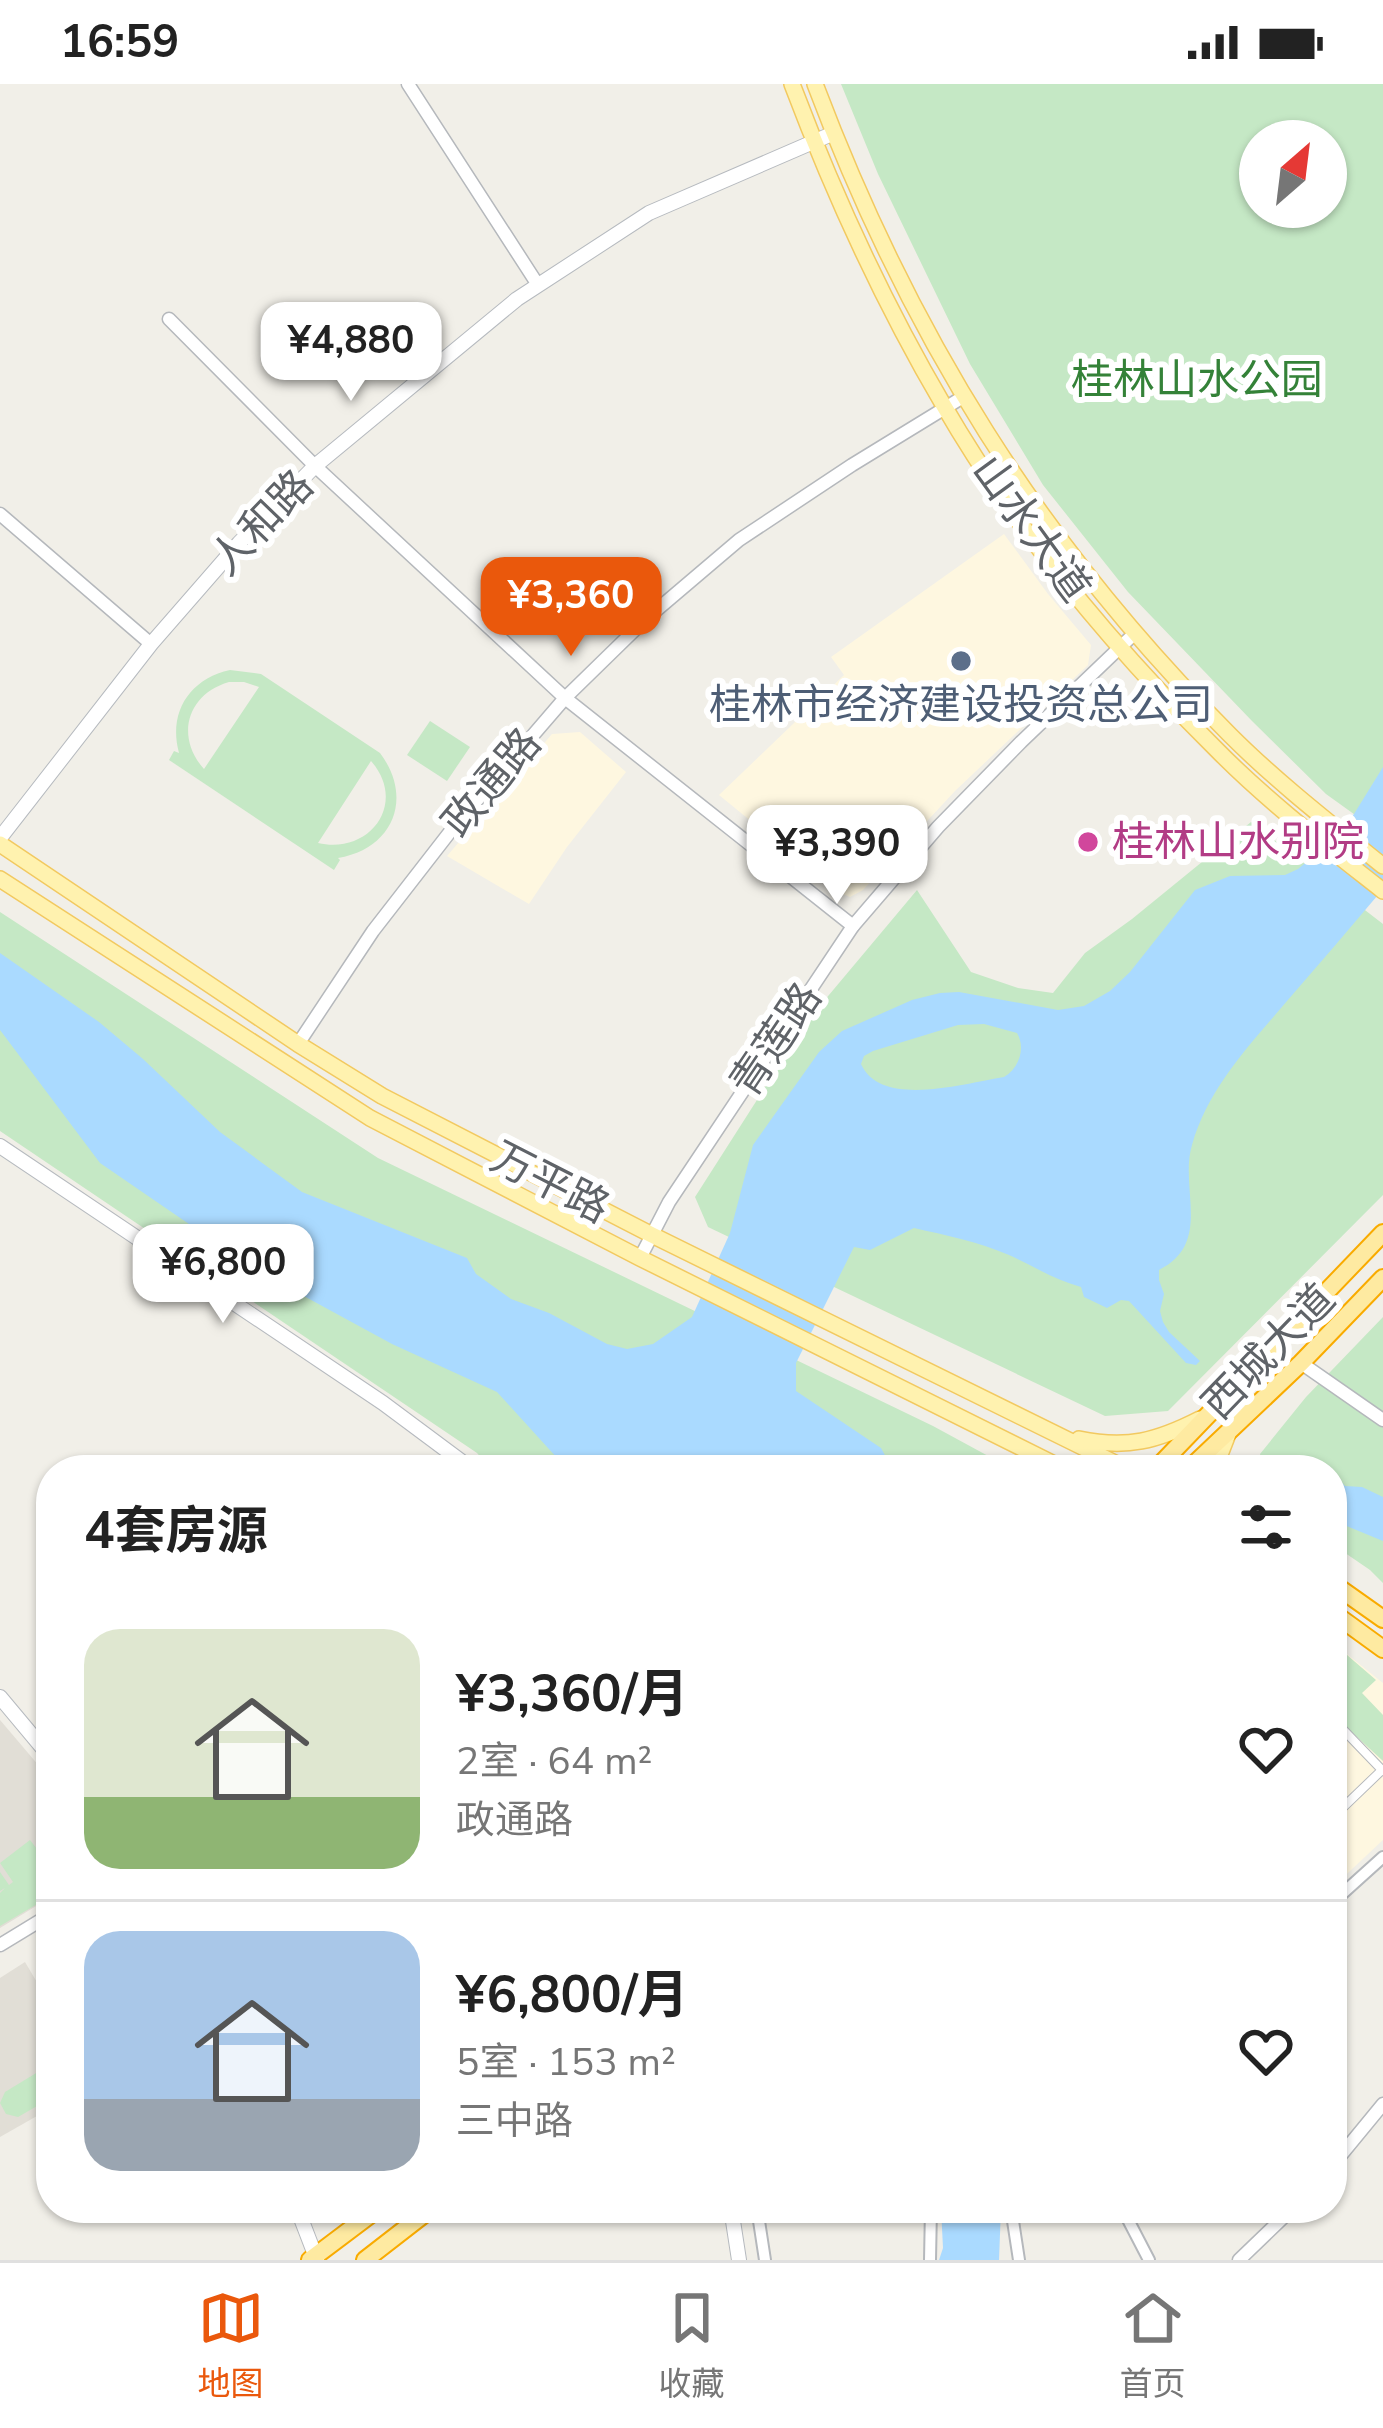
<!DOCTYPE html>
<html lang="zh">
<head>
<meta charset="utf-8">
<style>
	body { margin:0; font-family:"Nunito Sans","Noto Sans SC",sans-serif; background:#f2f2f2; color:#222; height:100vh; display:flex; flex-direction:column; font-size:45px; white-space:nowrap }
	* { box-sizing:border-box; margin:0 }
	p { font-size:39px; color:#767676 }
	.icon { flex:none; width:66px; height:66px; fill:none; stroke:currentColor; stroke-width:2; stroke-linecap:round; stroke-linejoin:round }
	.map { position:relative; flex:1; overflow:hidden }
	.drawer { position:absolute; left:36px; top:1371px; width:1311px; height:768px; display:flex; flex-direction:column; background:#fff; border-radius:48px; box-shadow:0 3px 9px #0004 }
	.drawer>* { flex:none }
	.needle { width:78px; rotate:28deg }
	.buttons { position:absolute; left:1239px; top:36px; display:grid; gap:24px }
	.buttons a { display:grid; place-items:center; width:108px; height:108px; border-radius:50%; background:#fff; box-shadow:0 3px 9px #0004; font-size:60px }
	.price { position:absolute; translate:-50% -102px; padding:0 27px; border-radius:24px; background:#fff; color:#222; font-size:39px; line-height:78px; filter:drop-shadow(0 3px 6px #0008) }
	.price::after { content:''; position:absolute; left:50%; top:72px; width:36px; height:27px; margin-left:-18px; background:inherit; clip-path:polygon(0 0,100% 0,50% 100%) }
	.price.current { background:#ea580c; color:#fff }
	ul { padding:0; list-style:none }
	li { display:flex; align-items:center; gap:36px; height:300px; padding:0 48px }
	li+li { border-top:3px solid #e0e0e0 }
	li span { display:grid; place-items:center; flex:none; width:336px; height:240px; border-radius:36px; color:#555 }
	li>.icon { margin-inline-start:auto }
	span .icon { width:144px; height:144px; fill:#fffc; stroke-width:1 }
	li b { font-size:51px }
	h2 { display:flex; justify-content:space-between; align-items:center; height:144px; padding:0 48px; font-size:51px }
	.status { display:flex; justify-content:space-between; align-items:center; height:84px; padding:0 60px; background:#fff; direction:ltr }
	.status svg { height:33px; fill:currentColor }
	.dock { display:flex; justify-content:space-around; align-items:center; height:168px; border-top:3px solid #e0e0e0; background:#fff; font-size:33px; color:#767676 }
	.dock a { display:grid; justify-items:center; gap:6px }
	.dock .current { color:#ea580c }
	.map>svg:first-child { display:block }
	.commercial { fill:#fef7e0 }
	.education { fill:#e1ded6 }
	.green { fill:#c5e8c5; fill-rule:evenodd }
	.water { fill:#aadaff; fill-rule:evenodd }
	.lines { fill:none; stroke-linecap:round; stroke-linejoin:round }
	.pedestrian-casing { stroke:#b5b8bc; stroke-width:10 }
	.minor-casing { stroke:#b5b8bc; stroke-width:14 }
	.tertiary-casing { stroke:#b5b8bc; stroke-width:15 }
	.secondary-casing { stroke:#b6babf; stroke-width:16 }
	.primary-casing { stroke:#f2c960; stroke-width:18 }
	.trunk-casing { stroke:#f9ab00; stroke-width:20 }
	.pedestrian { stroke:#fff; stroke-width:8 }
	.minor { stroke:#fff; stroke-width:10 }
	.tertiary { stroke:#fff; stroke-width:12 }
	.secondary { stroke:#fff; stroke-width:14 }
	.primary { stroke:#fff2af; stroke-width:15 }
	.trunk { stroke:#feeaa1; stroke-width:16 }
	.service-dot { fill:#5c6f8a; stroke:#fff; stroke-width:4.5 }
	.hotel-dot { fill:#d1479c; stroke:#fff; stroke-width:4.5 }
	.labels { text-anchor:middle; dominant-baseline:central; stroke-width:12; stroke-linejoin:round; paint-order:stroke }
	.park-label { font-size:42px; fill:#348238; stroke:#fff }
	.street-label { font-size:42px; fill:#5f6368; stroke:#fff }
	.service-label { font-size:42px; fill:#4e5e75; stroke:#fff }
	.hotel-label { font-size:42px; fill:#b23c85; stroke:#fff; text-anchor:start }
</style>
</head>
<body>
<div class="status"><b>16:59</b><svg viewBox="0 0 49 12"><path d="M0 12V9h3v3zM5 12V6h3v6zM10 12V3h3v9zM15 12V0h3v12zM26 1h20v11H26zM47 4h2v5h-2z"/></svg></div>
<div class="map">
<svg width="1383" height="2176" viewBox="0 0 1383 2176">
	<rect width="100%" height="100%" fill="#f1efe8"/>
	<g class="commercial">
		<polygon points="1004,450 1048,510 1091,561 1088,581 955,707 863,806 850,813 838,808 719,711 844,591 831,573"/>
		<polygon points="580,648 626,688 567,763 529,820 447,772 552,650"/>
		<polygon points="1332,1558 1383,1599 1383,1756 1332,1804"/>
	</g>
	<g class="education">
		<polygon points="0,1636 51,1696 51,1813 0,1844"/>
		<polygon points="25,1878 51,1922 51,2024 0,2053 0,1894"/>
	</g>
	<g class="green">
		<path d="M841,0H1383V751L1326,710L1252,637L1128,508L1043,401L970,280L878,90ZM1260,57H1326V123H1260Z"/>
		<path d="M230,586L261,590L380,669C414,714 393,765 338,774L340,776L334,786L169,676L174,667L179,669C168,629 189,595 230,586ZM229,598H244L259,603L204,685C175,653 187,610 229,598ZM371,677C408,719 370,771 318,759Z"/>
		<polygon points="430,637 470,663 447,697 407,671"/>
		<polygon points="1251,738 1383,840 1383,1111 1168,1327 1105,1332 708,1143 695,1113 808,936 917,806 971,888 1018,904 1053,909 1085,869 1132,835"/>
		<polygon points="0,828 378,1074 933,1342 1014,1386 492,1386 477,1369 0,1047"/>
		<polygon points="1383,1233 1383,1499 1370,1486 1332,1460 1332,1386 1264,1386 1260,1370 1306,1313"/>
		<polygon points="1332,1558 1376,1596 1362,1609 1383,1631 1383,1677 1332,1630"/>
		<polygon points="30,1756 44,1774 51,1769 51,1812 0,1842 0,1809 5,1804 0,1807 0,1788 9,1801 13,1798 0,1779"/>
		<polygon points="51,1980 51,2014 18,2033 6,2030 0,2019 5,2008"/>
	</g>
	<g class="water">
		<path d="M1383,683V805C1351,843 1319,880 1287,917C1249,962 1208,1004 1192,1061C1179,1104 1213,1159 1159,1186V1196L1164,1210L1160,1227L1163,1238L1169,1248L1200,1277L1196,1281L1186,1279L1129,1217L1121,1216L1107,1224L1084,1213L1081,1203C1055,1196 1033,1182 1009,1171C979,1158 945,1151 914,1144L870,1166L854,1163L796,1279V1307L881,1364L893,1386H568L497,1308L392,1260L256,1186L100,1079L0,946V869L99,938L143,975L220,1048L302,1108L467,1174L476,1190L511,1215L549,1229L607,1260L627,1265L653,1260L692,1233L730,1149L753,1061L819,968L842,947L912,916L940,909L959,908L1058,926L1084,922L1110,907L1130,888L1195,806L1230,792L1285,791L1298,785L1332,757L1354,730ZM984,940L1017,949C1026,964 1019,984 1004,993C965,999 881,1025 861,980L864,972L873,967L958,941Z"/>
		<polygon points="1332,1388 1345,1402 1362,1403 1383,1413 1383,1457 1332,1436"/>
		<polygon points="941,2124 1001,2124 999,2176 939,2176 943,2164"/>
	</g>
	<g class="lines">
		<g class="pedestrian-casing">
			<g id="pedestrian">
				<polyline points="1332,1634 1383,1687"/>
				<polyline points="1332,1734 1382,1686"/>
			</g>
		</g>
		<g class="minor-casing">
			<g id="minor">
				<polyline points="1332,1819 1383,1773"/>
				<polyline points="757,2124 765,2176"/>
				<polyline points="1011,2124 1019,2176"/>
				<polyline points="1122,2124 1149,2176"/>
				<polyline points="930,2176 931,2124"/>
			</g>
		</g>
		<g class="tertiary-casing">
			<g id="tertiary">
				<polyline points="408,0 538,201"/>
				<polyline points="169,235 315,382 565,614 853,842"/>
				<polyline points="0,430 151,560"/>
				<polyline points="298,960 373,847 453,744 565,614 646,535 739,456 852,381 963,313"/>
				<polyline points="640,1174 669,1118 853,842 938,743 1021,658 1135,549"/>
				<polyline points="1301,1279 1383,1336"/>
				<polyline points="0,1861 51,1830"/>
				<polyline points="1332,2082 1383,2020"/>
				<polyline points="1239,2176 1293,2124"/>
			</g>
		</g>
		<g class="secondary-casing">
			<g id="secondary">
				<polyline points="0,754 151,560 239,459 315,382 517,215 649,129 834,49"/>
				<polyline points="0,1062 383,1319 473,1386"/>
				<polyline points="0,1613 51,1674"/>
				<polyline points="297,2124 317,2176"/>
				<polyline points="731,2124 739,2176"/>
			</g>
		</g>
		<g class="primary-casing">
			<g id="primary">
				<path d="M792,0C834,111 884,220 944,322C1017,448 1113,563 1216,665C1267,717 1326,762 1383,807"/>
				<path d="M815,0C910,252 1039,460 1230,651C1277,698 1331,740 1383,782"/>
				<polyline points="0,760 298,960 382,1012 652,1151 1129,1386"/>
				<polyline points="0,795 370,1034 640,1174 1066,1386"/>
				<path d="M1079,1355C1127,1365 1157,1357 1200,1335"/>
				<polyline points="1214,1386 1228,1350"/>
			</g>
		</g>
		<g class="trunk-casing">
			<g id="trunk">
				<polyline points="1155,1386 1383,1149"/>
				<polyline points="1188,1386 1301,1279 1383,1194"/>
				<polyline points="1332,1499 1383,1535"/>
				<polyline points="1332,1528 1383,1565"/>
				<polyline points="310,2176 379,2124"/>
				<polyline points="365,2176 432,2124"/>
			</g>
		</g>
		<use href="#pedestrian" class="pedestrian"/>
		<use href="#minor" class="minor"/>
		<use href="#tertiary" class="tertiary"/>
		<use href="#secondary" class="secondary"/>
		<use href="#primary" class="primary"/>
		<use href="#trunk" class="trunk"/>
	</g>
	<circle class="service-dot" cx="961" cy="577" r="12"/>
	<circle class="hotel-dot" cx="1088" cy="758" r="12"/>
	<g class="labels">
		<g class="park-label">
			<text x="1197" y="296">桂林山水公园</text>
		</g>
		<g class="street-label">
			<text transform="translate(262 439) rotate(-46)">人和路</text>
			<text transform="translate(1031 445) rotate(54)">山水大道</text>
			<text transform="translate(492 699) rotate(-50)">政通路</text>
			<text transform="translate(776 956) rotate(-56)">青莲路</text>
			<text transform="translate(550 1099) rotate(27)">万平路</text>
			<text transform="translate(1269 1268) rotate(-46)">西城大道</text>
		</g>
		<g class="service-label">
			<text x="961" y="621">桂林市经济建设投资总公司</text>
		</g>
		<g class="hotel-label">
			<text x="1112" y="758">桂林山水别院</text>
		</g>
	</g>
</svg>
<div class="buttons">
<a><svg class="needle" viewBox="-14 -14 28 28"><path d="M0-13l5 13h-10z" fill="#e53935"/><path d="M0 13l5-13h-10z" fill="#767676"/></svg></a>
</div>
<b class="price" style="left:351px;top:320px">¥4,880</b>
<b class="price current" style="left:571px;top:575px">¥3,360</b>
<b class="price" style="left:837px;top:823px">¥3,390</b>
<b class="price" style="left:223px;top:1242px">¥6,800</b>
<section class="drawer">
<h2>4套房源<svg class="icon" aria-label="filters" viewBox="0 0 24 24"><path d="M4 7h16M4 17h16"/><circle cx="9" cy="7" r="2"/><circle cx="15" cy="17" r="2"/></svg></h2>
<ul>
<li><span style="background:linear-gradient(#dfe7d0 70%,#8fb573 0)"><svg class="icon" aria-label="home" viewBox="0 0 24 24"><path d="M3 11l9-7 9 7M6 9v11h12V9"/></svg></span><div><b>¥3,360/月</b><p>2室 · 64 m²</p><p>政通路</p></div><svg class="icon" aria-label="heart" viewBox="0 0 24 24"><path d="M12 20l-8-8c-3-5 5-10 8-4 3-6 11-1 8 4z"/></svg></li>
<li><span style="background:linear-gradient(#a9c7e8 70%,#9aa5b1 0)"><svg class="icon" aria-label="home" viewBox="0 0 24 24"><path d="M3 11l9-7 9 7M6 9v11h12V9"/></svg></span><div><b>¥6,800/月</b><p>5室 · 153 m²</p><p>三中路</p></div><svg class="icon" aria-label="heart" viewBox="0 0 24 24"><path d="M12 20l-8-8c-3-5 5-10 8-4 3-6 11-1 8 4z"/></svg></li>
</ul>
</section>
</div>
<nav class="dock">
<a class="current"><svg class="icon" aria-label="map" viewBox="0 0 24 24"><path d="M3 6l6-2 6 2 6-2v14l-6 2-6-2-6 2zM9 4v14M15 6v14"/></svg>地图</a>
<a><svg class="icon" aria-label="saved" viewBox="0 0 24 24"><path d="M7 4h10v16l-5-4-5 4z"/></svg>收藏</a>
<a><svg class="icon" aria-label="home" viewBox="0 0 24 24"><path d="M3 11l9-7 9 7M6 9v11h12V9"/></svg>首页</a>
</nav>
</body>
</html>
